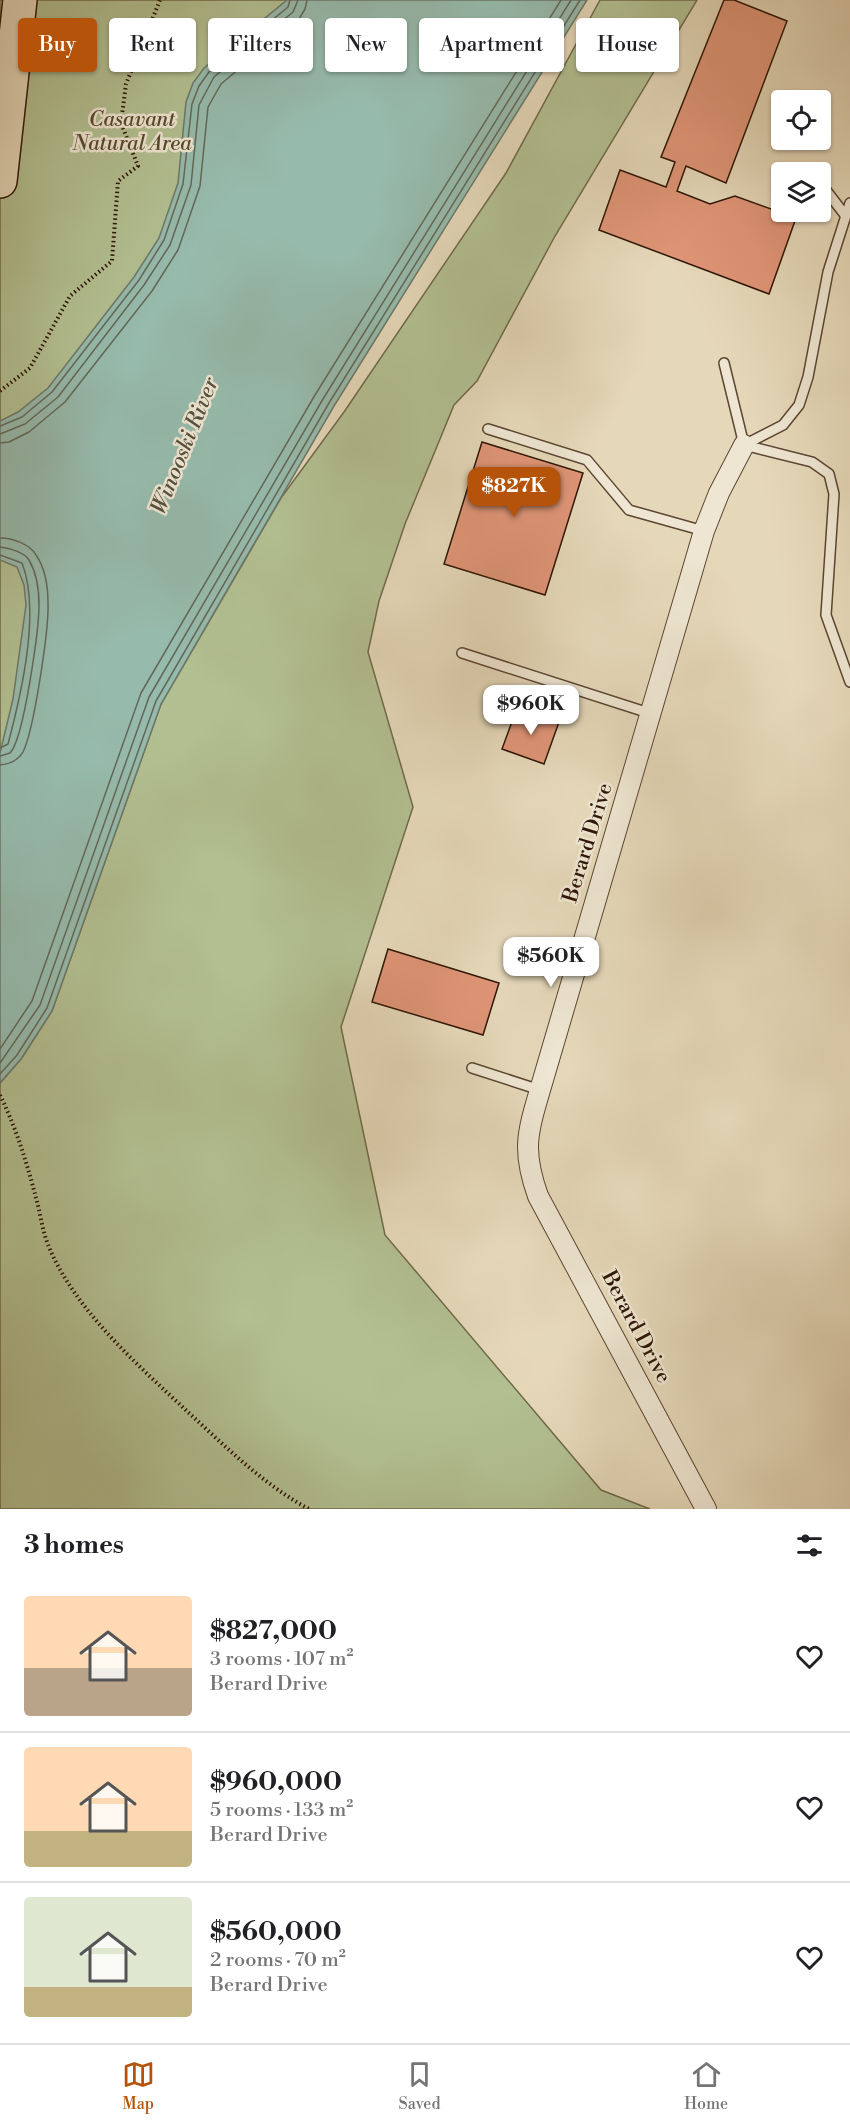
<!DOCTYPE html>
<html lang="en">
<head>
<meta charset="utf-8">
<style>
	body { margin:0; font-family:"Libre Bodoni",serif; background:#f6f6f6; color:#202124; height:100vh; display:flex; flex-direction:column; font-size:22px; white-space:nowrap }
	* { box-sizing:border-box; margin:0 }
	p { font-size:20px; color:#757577 }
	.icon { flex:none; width:33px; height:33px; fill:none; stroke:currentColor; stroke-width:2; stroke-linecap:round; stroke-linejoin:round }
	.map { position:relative; height:1509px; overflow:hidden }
	.sheet { display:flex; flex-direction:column; background:#fff; flex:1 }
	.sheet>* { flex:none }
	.banner { position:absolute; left:18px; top:18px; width:814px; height:54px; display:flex; gap:12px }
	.tools { position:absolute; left:771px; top:90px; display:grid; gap:12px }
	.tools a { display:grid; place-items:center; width:60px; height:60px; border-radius:6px; background:#fff; box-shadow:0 2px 4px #0004; font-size:30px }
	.price { position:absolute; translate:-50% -51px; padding:0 14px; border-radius:12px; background:#fff; color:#222; font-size:20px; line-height:39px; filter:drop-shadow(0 2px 3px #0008) }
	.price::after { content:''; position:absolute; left:50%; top:36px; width:18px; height:14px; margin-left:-9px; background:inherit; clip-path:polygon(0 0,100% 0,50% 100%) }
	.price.selected { background:#b45309; color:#fff }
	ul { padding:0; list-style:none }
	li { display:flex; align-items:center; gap:18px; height:150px; padding:0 24px }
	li+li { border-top:2px solid #e0e0e0 }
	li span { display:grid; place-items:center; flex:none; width:168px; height:120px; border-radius:6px; color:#555 }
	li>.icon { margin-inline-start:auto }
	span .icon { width:72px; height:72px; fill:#fffc; stroke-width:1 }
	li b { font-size:26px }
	h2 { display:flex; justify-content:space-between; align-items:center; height:72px; padding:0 24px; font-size:26px }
	.chip { padding:0 21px; border-radius:6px; background:#fff; box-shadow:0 2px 4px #0004; font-size:21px; line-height:54px }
	.chip.selected { background:#b45309; color:#fff }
	.tabs { display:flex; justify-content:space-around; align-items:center; height:84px; border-top:2px solid #e0e0e0; background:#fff; font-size:16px; color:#757577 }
	.tabs a { display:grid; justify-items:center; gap:3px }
	.tabs .selected { color:#b45309 }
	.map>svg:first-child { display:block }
	.green { fill:#b2bf91; stroke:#706a4b; stroke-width:1.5 }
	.water { fill:#96baac; stroke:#6c7869; stroke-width:1.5 }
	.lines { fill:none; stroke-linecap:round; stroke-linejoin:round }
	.shore { stroke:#626858; stroke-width:1.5 }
	.building { fill:#df9577; stroke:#2e1505; stroke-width:1.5 }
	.lane-casing { stroke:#5c4632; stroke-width:12 }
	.street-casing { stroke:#5c4632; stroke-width:22 }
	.highway-casing { stroke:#2e1505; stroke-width:36 }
	.path { stroke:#2e1505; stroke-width:4; stroke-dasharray:1.5 3; stroke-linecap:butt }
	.lane { stroke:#eee6d2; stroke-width:9 }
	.street { stroke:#eee6d2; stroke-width:20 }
	.highway { stroke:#e5d8b9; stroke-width:33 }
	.labels { text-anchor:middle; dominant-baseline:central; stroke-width:5; stroke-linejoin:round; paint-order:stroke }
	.park-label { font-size:21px; font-style:italic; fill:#56482f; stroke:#eee6d2 }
	.street-label { font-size:21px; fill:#2e1505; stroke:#eee6d2 }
	.water-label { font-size:22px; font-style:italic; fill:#524f3f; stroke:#eee6d2 }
</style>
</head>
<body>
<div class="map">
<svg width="850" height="1509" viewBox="0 0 850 1509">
	<rect width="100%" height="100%" fill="#e5d8b9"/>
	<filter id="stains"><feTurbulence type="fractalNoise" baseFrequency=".00333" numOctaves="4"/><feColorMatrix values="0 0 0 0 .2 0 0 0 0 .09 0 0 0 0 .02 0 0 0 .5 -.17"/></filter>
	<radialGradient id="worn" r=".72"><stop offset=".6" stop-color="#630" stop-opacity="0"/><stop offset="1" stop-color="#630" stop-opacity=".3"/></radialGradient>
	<g class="green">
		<polygon points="0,0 367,0 0,893"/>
		<polygon points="600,0 697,0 555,236 477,381 454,405 405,524 379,601 368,652 413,807 341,1027 385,1235 601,1490 650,1509 0,1509 0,1083 21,1059 52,1011 161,704 281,498 344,412 506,173"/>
	</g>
	<polygon class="water" points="287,0 587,0 334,406 161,704 52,1011 21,1059 0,1083 0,753 13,699 26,605 24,585 17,567 0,560 0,421 18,412 48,388 134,277 159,238 178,183 186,102 193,83 204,68"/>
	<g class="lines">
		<g class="shore">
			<polyline points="0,426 22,417 52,392 139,280 164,240 183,184 192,104 199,86 209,72 288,7 290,0"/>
			<polyline points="0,434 25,424 58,397 144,285 170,245 191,185 199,105 214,77 293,12 298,0"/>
			<polyline points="0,443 9,442 29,432 65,402 152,291 178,250 200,186 208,107 221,84 299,19 305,9 307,0"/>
			<path d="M0,538C12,538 30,544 36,555C45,568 48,588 48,603C49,629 34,730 23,752C18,761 10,764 0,765"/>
			<path d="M0,547C9,548 24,552 29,560C36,572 39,590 39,605C39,628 24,739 10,753L0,756"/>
			<path d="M0,555L22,563C41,611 21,695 8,744L0,748"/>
			<polyline points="0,1049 32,1001 141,693 315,395 561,0"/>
			<polyline points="0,1063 40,1005 149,697 323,399 571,0"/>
			<polyline points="0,1074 17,1055 47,1008 156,701 329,403 580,0"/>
		</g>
	</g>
	<g class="building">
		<polygon points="724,0 734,0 787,21 726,183 686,166 677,191 710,204 735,196 796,218 769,294 599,230 620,170 666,187 675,162 661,157"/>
		<polygon points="482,442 583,473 545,595 444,564"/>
		<polygon points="517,708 559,722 544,764 502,749"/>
		<polygon points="388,949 499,983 483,1035 372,1002"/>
	</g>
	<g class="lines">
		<g class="lane-casing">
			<g id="lane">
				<polyline points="822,185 845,215"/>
				<polyline points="724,363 744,445"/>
				<polyline points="488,429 587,460 629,510 704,531"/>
				<polyline points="744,445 812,462 829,474 834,494 826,615 850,682"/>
				<polyline points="744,445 783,425 799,405 808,377 828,272 850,203"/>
				<polyline points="462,653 652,714"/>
				<polyline points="472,1068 540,1090"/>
			</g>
		</g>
		<g class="street-casing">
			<path id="street" d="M706,1509L538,1196C522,1151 527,1134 540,1090L704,531L719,493L744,445"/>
		</g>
		<g class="highway-casing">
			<polyline id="highway" points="0,181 20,0"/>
		</g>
		<g class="path">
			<polyline points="0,391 30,368 70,296 112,261 118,181 138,166 121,123 126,84 160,0"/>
			<path d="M0,1095C16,1128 27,1163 36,1198C40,1212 42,1228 47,1242C72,1308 139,1366 189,1413C226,1447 264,1485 309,1509"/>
		</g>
		<use href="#lane" class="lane"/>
		<use href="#street" class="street"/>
		<use href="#highway" class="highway"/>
	</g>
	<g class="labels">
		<g class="park-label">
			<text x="132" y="120">Casavant<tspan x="132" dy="24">Natural Area</tspan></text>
		</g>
		<g class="street-label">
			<text transform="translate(588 843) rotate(-73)">Berard Drive</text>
			<text transform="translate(636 1327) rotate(62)">Berard Drive</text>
		</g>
		<g class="water-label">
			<text transform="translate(185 446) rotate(-68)">Winooski River</text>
		</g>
	</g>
	<rect width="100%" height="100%" filter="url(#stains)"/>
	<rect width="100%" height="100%" fill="url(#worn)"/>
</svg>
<div class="tools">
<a><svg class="icon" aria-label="locate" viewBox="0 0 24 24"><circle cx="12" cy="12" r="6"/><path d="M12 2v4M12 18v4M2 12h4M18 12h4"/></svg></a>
<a><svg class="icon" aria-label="layers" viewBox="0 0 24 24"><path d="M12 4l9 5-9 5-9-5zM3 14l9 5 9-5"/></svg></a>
</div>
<b class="price selected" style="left:514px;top:518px">$827K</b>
<b class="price" style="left:531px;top:736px">$960K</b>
<b class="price" style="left:551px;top:988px">$560K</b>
<div class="banner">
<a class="chip selected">Buy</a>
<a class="chip">Rent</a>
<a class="chip">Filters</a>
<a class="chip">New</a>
<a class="chip">Apartment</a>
<a class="chip">House</a>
</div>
</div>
<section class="sheet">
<h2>3 homes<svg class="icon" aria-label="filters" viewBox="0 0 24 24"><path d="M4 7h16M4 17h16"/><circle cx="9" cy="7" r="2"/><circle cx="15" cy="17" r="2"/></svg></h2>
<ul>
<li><span style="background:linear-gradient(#ffd9b3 60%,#b9a48a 0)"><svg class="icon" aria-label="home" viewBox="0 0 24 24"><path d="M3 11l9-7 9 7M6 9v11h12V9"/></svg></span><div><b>$827,000</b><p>3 rooms · 107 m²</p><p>Berard Drive</p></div><svg class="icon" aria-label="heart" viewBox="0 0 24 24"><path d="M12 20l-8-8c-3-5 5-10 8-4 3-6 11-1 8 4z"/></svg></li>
<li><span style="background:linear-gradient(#ffd9b3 70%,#c2b280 0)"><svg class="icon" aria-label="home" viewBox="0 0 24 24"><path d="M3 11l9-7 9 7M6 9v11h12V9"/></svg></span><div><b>$960,000</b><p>5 rooms · 133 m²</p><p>Berard Drive</p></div><svg class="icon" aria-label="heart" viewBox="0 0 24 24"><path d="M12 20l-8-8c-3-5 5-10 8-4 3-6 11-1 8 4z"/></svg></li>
<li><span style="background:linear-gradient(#dfe7d0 75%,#c2b280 0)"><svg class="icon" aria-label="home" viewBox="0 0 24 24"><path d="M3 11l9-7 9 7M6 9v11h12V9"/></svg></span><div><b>$560,000</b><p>2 rooms · 70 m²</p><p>Berard Drive</p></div><svg class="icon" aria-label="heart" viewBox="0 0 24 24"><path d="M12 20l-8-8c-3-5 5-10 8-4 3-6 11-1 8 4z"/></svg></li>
</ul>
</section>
<nav class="tabs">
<a class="selected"><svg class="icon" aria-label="map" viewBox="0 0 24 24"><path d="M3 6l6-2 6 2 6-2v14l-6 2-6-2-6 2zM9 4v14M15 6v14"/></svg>Map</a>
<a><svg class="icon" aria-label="saved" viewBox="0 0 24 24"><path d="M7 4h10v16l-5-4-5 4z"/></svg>Saved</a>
<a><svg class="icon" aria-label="home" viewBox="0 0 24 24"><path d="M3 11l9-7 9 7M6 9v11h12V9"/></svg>Home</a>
</nav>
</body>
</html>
